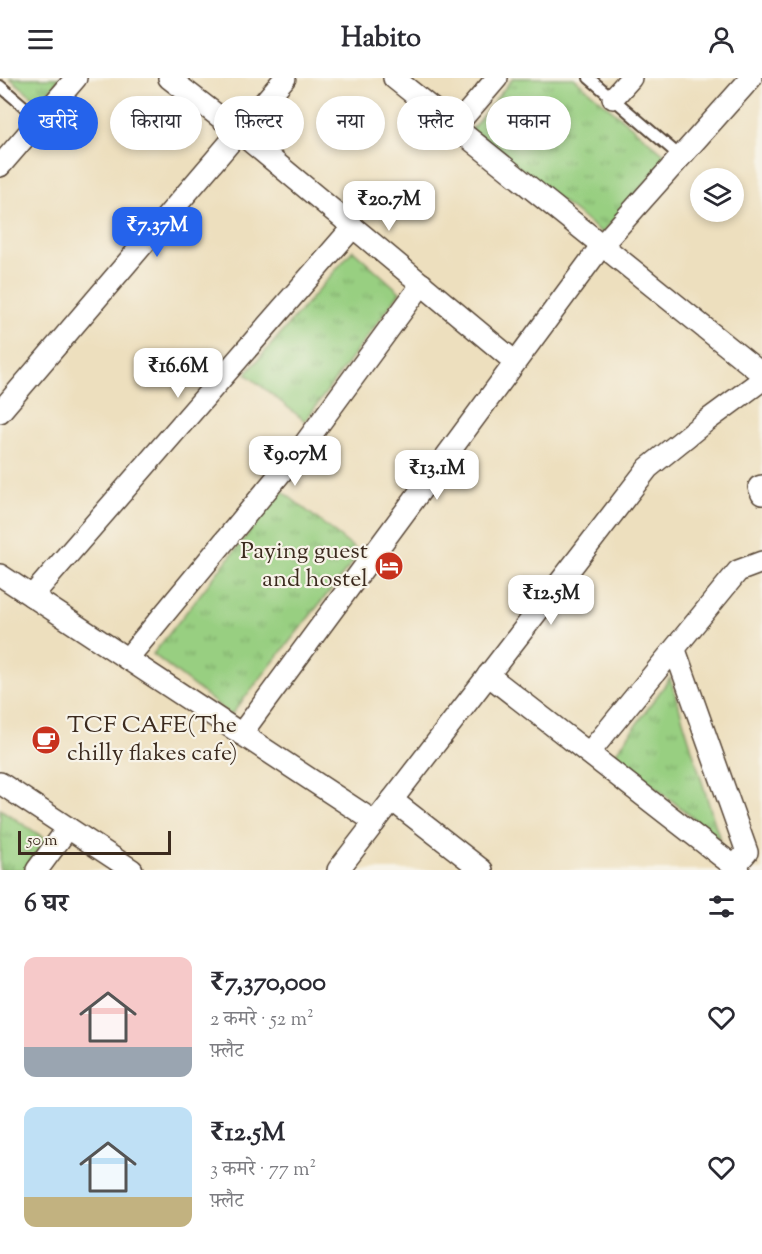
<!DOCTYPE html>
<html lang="hi">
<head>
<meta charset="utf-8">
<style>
	body { margin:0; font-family:"Sorts Mill Goudy","Noto Serif Devanagari",serif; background:#f7f7f7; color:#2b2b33; height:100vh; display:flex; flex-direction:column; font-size:22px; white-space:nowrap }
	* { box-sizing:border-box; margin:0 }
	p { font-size:20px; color:#7c7c81 }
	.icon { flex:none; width:33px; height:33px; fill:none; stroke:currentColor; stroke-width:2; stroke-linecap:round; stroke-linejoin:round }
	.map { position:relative; height:792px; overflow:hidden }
	.side { display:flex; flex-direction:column; background:#fff; flex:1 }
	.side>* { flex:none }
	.guide { position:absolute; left:18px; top:18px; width:726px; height:54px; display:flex; gap:12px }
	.buttons { position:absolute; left:690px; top:90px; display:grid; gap:12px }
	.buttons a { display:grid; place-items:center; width:54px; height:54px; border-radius:50%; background:#fff; box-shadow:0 3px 9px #0003; font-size:30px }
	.scale { position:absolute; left:18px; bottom:15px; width:153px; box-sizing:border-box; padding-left:6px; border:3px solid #3b2a1e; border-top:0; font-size:16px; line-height:21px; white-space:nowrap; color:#3b2a1e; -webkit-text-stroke:4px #f7f3e8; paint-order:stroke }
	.price { position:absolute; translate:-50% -51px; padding:0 14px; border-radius:12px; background:#fff; color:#222; font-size:20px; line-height:39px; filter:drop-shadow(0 2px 3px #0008) }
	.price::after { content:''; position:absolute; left:50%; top:36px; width:18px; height:14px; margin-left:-9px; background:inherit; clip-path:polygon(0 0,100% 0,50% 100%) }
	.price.current { background:#2563eb; color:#fff }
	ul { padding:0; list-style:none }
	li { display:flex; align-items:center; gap:18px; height:150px; padding:0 24px }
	li span { display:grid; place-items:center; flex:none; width:168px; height:120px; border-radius:12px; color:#555 }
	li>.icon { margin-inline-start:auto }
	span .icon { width:72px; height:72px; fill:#fffc; stroke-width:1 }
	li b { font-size:26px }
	h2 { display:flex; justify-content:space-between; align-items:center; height:72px; padding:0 24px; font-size:26px }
	.tag { padding:0 21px; border-radius:27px; background:#fff; box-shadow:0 3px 9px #0003; font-size:21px; line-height:54px }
	.tag.current { background:#2563eb; color:#fff }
	header { display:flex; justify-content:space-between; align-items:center; height:78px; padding:0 24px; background:#fff; font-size:27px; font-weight:700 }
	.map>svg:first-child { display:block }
	.grass { fill:url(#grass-tufts); stroke:#6a7c50; stroke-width:1.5 }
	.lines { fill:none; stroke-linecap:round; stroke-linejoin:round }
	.lane-casing { stroke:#564536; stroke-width:14 }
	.street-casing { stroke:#564536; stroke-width:24 }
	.lane { stroke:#fff; stroke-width:10 }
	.street { stroke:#fff; stroke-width:21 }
	.labels { text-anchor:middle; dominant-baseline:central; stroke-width:4.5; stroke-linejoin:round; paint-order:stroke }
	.poi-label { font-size:24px; fill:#3b2a1e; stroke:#f7f3e8; text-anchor:end }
</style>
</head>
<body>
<header><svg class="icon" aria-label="menu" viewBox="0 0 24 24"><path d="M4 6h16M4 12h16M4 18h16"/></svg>Habito<svg class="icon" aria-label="person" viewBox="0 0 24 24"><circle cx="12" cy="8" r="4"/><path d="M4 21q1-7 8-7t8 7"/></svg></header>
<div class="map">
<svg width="762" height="792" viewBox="0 0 762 792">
	<defs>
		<pattern id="grass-tufts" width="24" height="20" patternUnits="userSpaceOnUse" patternTransform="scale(1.5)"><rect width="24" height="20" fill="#98cf81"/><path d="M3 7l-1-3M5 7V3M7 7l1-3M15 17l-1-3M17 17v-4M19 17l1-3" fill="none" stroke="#7da869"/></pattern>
	</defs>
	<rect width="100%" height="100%" fill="#f7f3e8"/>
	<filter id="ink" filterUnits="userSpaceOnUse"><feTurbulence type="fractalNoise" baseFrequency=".0167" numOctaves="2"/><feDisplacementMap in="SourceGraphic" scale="12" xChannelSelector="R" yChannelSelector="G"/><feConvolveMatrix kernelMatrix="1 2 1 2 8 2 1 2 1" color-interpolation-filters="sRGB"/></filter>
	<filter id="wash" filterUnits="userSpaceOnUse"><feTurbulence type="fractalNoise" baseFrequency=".008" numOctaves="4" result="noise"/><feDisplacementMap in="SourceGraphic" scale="24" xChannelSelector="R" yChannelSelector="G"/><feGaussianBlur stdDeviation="1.35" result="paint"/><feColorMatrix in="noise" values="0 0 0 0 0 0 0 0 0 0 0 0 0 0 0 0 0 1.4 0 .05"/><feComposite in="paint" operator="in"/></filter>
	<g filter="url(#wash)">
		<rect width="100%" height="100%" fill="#eddfbe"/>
		<g class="grass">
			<polygon points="10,0 60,0 39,24"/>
			<polygon points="513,0 574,0 668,79 602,155 471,52"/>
			<polygon points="353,172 400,214 305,343 246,296"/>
			<polygon points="282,413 360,475 231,637 153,576"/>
			<polygon points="670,600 720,762 615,676"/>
			<polygon points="0,731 47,762 24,792 0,792"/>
		</g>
	</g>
	<g filter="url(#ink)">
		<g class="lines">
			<g class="lane-casing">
				<g id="lane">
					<polyline points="589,0 681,79"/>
					<polyline points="0,8 40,42"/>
				</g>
			</g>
			<g class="street-casing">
				<g id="street">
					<polyline points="169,0 239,54 515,284"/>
					<polyline points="394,0 762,296"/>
					<polyline points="613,20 631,0"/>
					<polyline points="455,49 497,0"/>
					<polyline points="0,88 76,0"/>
					<polyline points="0,334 285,0"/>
					<polyline points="762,408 759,409 762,416"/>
					<polyline points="0,497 375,744"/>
					<polyline points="32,518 353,149"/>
					<polyline points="675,572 747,774 734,789"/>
					<polyline points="127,581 303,368 422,206"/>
					<polyline points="488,597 739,792"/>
					<polyline points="241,656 602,167 751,0"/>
					<polyline points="589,675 738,493 762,484"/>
					<polyline points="0,705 132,792"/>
					<polyline points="392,722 482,792"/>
					<polyline points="37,792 68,750"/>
					<polyline points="338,792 648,390 705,344 762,302"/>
				</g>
			</g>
			<use href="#lane" class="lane"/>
			<use href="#street" class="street"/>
		</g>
	</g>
	<defs>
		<g id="hotel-disc" transform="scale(1.5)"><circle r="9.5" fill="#c8321e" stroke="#f7f3e8"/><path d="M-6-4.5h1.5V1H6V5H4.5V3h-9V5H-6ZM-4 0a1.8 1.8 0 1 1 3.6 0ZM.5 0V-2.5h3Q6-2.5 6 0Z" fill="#fff"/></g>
		<g id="cafe-disc" transform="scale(1.5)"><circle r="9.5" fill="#c8321e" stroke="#f7f3e8"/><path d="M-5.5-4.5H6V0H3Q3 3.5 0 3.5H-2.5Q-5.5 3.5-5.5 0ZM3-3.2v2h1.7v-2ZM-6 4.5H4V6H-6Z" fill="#fff"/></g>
	</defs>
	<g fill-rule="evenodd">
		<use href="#hotel-disc" x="389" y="488"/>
		<use href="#cafe-disc" x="46" y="662"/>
	</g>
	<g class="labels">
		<g class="poi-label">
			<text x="368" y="474">Paying guest<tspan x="368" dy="28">and hostel</tspan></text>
			<text x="67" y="648" text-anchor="start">TCF CAFE(The<tspan x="67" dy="28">chilly flakes cafe)</tspan></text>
		</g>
	</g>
</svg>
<div class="buttons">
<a><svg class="icon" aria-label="layers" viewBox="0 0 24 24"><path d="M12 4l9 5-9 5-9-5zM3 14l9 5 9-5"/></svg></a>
</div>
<div class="scale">50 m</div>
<b class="price" style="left:389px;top:154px">₹20.7M</b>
<b class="price current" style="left:157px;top:180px">₹7.37M</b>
<b class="price" style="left:178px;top:321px">₹16.6M</b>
<b class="price" style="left:295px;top:409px">₹9.07M</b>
<b class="price" style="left:437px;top:423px">₹13.1M</b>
<b class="price" style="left:551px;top:548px">₹12.5M</b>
<div class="guide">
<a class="tag current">खरीदें</a>
<a class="tag">किराया</a>
<a class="tag">फ़िल्टर</a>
<a class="tag">नया</a>
<a class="tag">फ़्लैट</a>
<a class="tag">मकान</a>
</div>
</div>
<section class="side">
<h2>6 घर<svg class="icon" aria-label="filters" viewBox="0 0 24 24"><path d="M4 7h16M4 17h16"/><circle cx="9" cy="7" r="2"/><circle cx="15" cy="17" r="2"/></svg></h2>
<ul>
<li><span style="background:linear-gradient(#f6c9c9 75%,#9aa5b1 0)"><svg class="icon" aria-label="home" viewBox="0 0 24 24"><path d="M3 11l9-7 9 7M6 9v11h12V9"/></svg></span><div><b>₹7,370,000</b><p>2 कमरे · 52 m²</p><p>फ़्लैट</p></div><svg class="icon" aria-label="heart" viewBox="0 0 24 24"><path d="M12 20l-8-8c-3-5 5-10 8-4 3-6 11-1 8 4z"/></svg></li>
<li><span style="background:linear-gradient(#bfe0f5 75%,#c2b280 0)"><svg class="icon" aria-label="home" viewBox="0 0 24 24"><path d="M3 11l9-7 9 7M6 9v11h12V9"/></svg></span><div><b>₹12.5M</b><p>3 कमरे · 77 m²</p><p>फ़्लैट</p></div><svg class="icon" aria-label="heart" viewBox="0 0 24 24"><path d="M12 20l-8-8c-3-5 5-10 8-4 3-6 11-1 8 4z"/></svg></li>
</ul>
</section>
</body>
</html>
